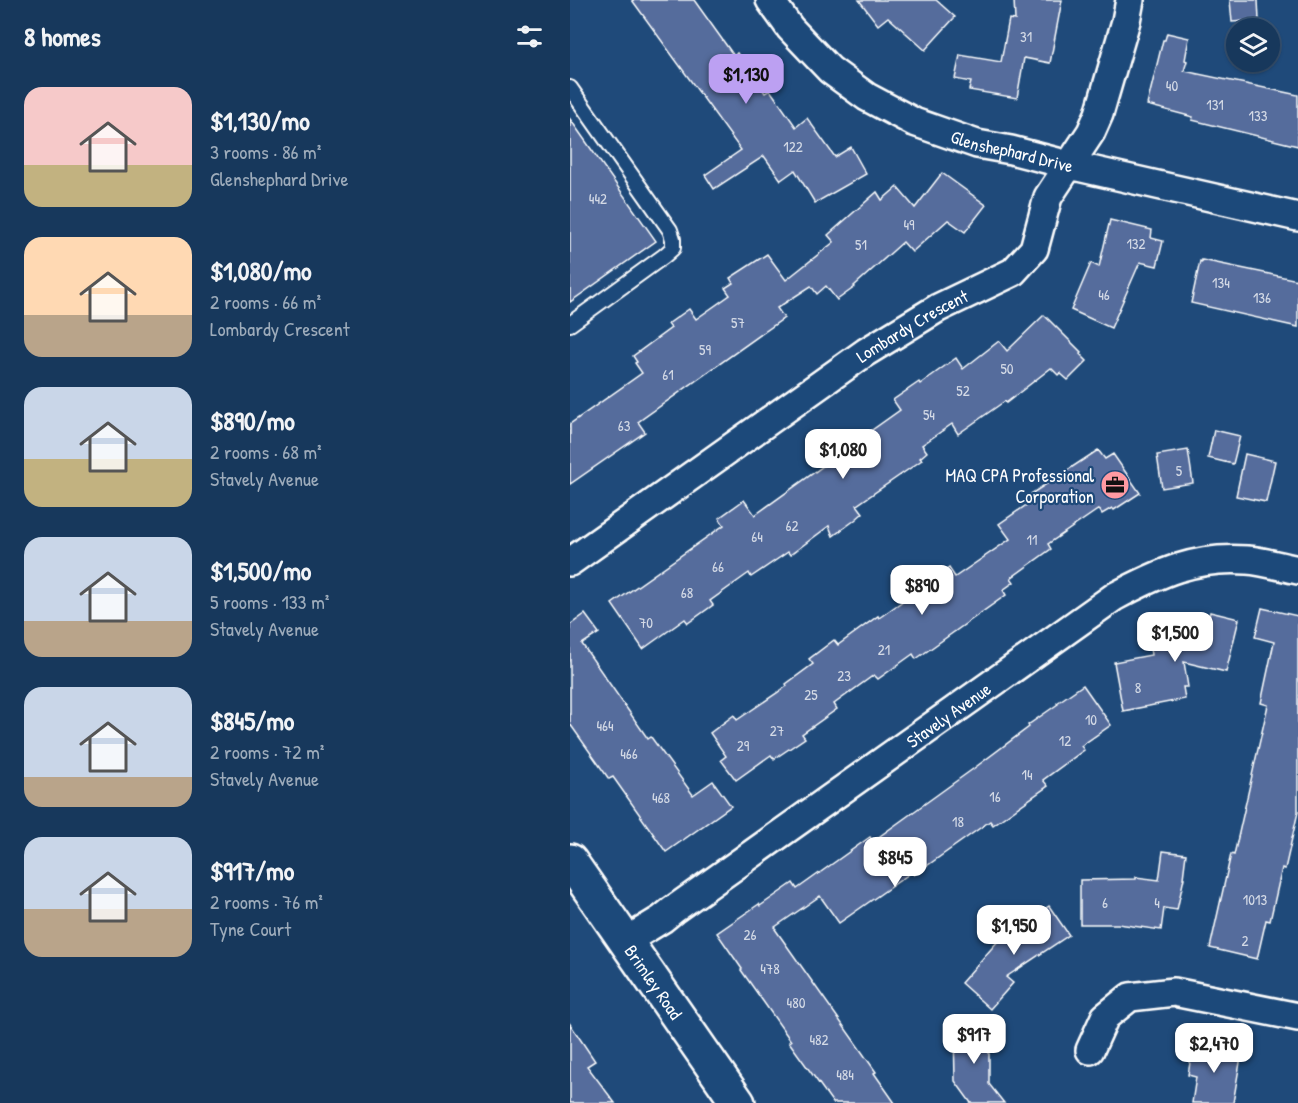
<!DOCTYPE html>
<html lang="en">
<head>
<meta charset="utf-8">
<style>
	body { margin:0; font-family:"Patrick Hand",sans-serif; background:#244365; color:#f1f3f6; height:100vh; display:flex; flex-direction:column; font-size:22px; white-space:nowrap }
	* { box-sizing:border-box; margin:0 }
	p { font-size:20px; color:#9eacbb }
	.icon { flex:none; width:33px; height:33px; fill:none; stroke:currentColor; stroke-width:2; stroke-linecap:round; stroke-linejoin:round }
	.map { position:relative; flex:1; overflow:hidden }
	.drawer { display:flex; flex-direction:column; background:#17385c; width:570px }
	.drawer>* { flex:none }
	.fabs { position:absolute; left:656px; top:18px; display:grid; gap:12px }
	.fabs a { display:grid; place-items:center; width:54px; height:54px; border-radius:50%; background:#17385c; box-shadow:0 2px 4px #0004,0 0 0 2px #365272; font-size:30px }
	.price { position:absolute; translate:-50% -51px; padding:0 14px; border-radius:12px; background:#fff; color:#222; font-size:20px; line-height:39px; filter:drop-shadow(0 2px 3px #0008) }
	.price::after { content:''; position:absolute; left:50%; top:36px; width:18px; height:14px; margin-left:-9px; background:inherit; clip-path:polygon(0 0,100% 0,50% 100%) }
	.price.current { background:#bca0f2; color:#111 }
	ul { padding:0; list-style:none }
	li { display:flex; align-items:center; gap:18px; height:150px; padding:0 24px }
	li span { display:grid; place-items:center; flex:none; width:168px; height:120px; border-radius:18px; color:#555 }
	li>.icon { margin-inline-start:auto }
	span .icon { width:72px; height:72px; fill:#fffc; stroke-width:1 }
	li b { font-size:26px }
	h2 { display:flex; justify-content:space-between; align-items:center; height:72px; padding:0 24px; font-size:26px }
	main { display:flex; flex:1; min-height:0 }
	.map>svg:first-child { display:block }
	.building { fill:#556c9c; stroke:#fff; stroke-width:1.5 }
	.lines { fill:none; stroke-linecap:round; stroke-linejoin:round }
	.lane-casing { stroke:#fff; stroke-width:18 }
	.street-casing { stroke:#fff; stroke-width:32 }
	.secondary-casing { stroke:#fff; stroke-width:38 }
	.lane { stroke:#1f4a7a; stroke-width:14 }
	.street { stroke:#1f4a7a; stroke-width:27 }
	.secondary { stroke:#1f4a7a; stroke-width:33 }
	.labels { text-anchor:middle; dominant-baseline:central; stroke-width:4.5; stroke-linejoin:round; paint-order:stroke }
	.number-label { font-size:15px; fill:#d4dae6 }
	.street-label { font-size:18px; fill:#fff; stroke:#1f4a7a }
	.poi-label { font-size:18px; fill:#fff; stroke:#1f4a7a; text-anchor:end }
</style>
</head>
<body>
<main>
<section class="drawer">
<h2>8 homes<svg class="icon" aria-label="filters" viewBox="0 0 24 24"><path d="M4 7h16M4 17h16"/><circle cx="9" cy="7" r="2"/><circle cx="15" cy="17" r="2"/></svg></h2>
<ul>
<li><span style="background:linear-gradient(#f6c9c9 65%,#c2b280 0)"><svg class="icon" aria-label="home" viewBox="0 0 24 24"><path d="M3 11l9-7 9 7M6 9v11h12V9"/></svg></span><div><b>$1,130/mo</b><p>3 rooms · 86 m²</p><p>Glenshephard Drive</p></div></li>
<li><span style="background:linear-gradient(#ffd9b3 65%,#b9a48a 0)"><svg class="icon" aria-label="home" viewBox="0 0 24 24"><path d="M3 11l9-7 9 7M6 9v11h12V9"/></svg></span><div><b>$1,080/mo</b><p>2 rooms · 66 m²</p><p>Lombardy Crescent</p></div></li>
<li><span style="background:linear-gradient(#c9d6e8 60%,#c2b280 0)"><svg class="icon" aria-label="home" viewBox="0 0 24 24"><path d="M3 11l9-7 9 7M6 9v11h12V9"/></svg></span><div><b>$890/mo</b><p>2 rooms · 68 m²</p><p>Stavely Avenue</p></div></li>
<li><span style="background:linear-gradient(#c9d6e8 70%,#b9a48a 0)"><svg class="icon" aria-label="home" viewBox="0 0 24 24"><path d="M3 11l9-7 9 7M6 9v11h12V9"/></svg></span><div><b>$1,500/mo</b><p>5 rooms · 133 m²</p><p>Stavely Avenue</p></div></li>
<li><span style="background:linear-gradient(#c9d6e8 75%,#b9a48a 0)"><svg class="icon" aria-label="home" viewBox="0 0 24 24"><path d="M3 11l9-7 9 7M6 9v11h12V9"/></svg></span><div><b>$845/mo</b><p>2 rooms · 72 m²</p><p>Stavely Avenue</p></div></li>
<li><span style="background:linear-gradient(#c9d6e8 60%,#b9a48a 0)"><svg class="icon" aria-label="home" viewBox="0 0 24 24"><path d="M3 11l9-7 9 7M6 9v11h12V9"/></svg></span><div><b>$917/mo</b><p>2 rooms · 76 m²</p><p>Tyne Court</p></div></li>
</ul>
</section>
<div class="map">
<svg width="728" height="1103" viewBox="0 0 728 1103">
	<rect width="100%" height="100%" fill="#1f4a7a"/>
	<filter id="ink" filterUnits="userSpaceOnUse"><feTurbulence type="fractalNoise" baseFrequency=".0167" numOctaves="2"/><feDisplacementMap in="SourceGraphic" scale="12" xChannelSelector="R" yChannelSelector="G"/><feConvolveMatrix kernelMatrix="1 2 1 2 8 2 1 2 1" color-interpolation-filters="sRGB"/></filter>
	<g filter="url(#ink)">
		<g class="building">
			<polygon points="62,0 124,0 164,56 167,53 195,93 200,90 226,127 237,118 265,157 281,147 296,174 245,203 225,170 211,180 194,156 144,189 135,175 171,150"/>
			<polygon points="289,0 366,0 385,17 355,50 318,17 308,25"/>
			<polygon points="444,0 492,0 480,63 454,58 447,98 399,90 401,82 385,79 390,55 431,62 439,19 445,20"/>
			<polygon points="660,0 688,0 689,20 662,22"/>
			<polygon points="597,33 619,38 615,60 617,61 614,71 728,95 728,146 622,120 623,117 577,105 593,40 595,40"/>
			<polygon points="0,119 86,241 0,302"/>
			<polygon points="372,173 416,205 395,232 378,220 342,252 333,242 284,286 285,287 267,300 256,286 247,294 241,286 207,308 214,318 68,422 75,432 0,484 0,424 72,373 65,363 67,362 63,356 101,328 98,324 119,309 126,319 160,295 155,288 163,283 160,278 197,254 216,280 264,242 258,235 307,192 312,200 327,187 345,208"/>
			<polygon points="540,220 582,230 581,238 593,241 587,266 570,262 541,328 501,310 521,263 529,267"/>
			<polygon points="632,260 728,280 728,327 621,303 630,261 632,262"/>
			<polygon points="474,315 511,352 510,354 517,361 498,380 490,373 488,375 481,368 436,403 435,401 388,434 382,424 352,445 357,452 350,458 352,460 287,505 293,513 285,520 263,536 259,526 220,555 218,552 181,577 179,573 140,601 143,605 118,623 115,619 73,649 42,604 154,525 149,518 174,500 185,515 260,461 256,455 282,437 285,442 330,410 323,400 349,382 350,384 386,358 393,369 429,341 437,351"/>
			<polygon points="644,430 670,436 663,464 638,458"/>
			<polygon points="528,450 535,459 543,454 570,493 544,510 542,508 532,514 529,509 478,544 481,549 441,578 444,582 433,590 436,595 346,659 343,654 308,679 304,675 264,704 267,709 232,734 235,738 204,759 201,755 166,780 151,760 156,756 140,733 164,715 167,720 217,686 216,684 243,664 239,659 264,640 268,645 308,616 309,618 379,568 385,577 440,539 429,524 465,499 461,494"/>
			<polygon points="618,450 623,483 592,488 587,455"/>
			<polygon points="675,454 705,461 696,502 666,496"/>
			<polygon points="692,608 728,616 728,812 715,869 712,868 700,921 696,920 687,959 640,948 661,854 664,855 698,705 691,703 704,642 685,637"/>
			<polygon points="640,612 669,619 656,672 614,662 618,687 613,687 615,699 553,711 544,662 581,655 579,640 636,628"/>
			<polygon points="15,614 29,633 12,644 78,739 81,737 123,795 143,781 161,806 96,852 43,777 39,779 0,724 0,625"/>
			<polygon points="513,685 541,725 511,746 514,750 473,780 478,786 423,825 420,821 344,875 342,872 269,923 250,896 205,927 206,928 205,929 306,1072 304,1073 325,1103 263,1103 219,1042 221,1041 171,970 172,969 147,933 189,904 190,906 223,883 227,889 300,837 303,841 403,769 459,727 458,725 488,704 487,703"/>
			<polygon points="593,851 616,854 613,878 614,878 607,910 594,908 591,930 548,924 510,924 510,880 566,879 566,877 589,880"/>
			<polygon points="479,906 499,935 436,977 443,983 420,1009 391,983 436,932 438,934"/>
			<polygon points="0,1024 25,1061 17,1066 45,1103 0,1103"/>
			<polygon points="384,1028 419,1028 419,1084 434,1103 401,1103 385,1081"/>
			<polygon points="623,1044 672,1051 663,1103 622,1103 626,1077 618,1075"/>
		</g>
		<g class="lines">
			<g class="lane-casing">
				<polyline id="lane" points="0,88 100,230 103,239 103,248 94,256 0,324"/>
			</g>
			<g class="street-casing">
				<g id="street">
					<path id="s1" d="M200,0L220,28L260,70L297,97L344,122L407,144L441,150L499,165L728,217"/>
					<path id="s2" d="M0,562L296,352L368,308L443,272L464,249L478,197L521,132L529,114L556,21L560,0"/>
					<path id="s3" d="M56,941L92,919L103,910L544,597C589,573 625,556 677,560C694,561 712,567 728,570"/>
					<polyline points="520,1050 535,1017 560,997 604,992 728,1017"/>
				</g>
			</g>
			<g class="secondary-casing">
				<g id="secondary">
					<path id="s4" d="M0,861L168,1103"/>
				</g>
			</g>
			<use href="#lane" class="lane"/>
			<use href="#street" class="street"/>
			<use href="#secondary" class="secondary"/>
		</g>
	</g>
	<defs>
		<g id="office-disc" transform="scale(1.5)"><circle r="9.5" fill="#ff9aa2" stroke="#1f4a7a"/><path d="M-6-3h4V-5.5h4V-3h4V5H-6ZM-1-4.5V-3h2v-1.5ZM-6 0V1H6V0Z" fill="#111"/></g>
	</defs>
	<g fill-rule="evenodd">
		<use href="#office-disc" x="545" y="485"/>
	</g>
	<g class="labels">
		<g class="number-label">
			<text x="456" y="36">31</text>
			<text x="602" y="85">40</text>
			<text x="645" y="104">131</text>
			<text x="688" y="115">133</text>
			<text x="223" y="146">122</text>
			<text x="28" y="198">442</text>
			<text x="339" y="224">49</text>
			<text x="566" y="243">132</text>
			<text x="291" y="244">51</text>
			<text x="651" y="282">134</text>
			<text x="534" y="294">46</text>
			<text x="692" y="297">136</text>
			<text x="168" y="322">57</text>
			<text x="135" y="349">59</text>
			<text x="437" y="368">50</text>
			<text x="98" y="374">61</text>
			<text x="393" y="390">52</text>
			<text x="359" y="414">54</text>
			<text x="54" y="425">63</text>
			<text x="609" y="470">5</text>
			<text x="222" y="525">62</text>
			<text x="187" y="536">64</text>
			<text x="462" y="539">11</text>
			<text x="148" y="566">66</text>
			<text x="117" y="592">68</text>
			<text x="76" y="622">70</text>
			<text x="314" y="649">21</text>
			<text x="274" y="675">23</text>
			<text x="568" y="687">8</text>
			<text x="241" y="694">25</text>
			<text x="521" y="719">10</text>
			<text x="35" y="725">464</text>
			<text x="207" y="730">27</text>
			<text x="495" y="740">12</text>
			<text x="173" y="745">29</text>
			<text x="59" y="753">466</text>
			<text x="457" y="774">14</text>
			<text x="425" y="796">16</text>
			<text x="91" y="797">468</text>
			<text x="388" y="821">18</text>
			<text x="685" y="899">1013</text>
			<text x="535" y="902">6</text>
			<text x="587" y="902">4</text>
			<text x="180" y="934">26</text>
			<text x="675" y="940">2</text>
			<text x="200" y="968">478</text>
			<text x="226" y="1002">480</text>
			<text x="249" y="1039">482</text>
			<text x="275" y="1074">484</text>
		</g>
		<g class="street-label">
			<text stroke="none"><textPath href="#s1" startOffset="294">Glenshephard Drive</textPath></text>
			<text stroke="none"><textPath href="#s2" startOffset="416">Lombardy Crescent</textPath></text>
			<text stroke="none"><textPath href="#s3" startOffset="394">Stavely Avenue</textPath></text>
			<text stroke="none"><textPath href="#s4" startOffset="147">Brimley Road</textPath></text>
		</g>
		<g class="poi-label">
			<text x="524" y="475">MAQ CPA Professional<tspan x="524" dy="21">Corporation</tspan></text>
		</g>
	</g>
</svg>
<div class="fabs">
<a><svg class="icon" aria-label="layers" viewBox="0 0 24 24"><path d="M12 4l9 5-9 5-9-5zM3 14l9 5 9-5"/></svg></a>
</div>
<b class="price current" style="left:176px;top:105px">$1,130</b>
<b class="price" style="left:273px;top:480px">$1,080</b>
<b class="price" style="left:352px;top:616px">$890</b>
<b class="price" style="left:605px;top:663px">$1,500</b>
<b class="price" style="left:325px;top:888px">$845</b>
<b class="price" style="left:444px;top:956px">$1,950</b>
<b class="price" style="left:404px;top:1065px">$917</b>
<b class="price" style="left:644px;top:1074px">$2,470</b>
</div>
</main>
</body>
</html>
